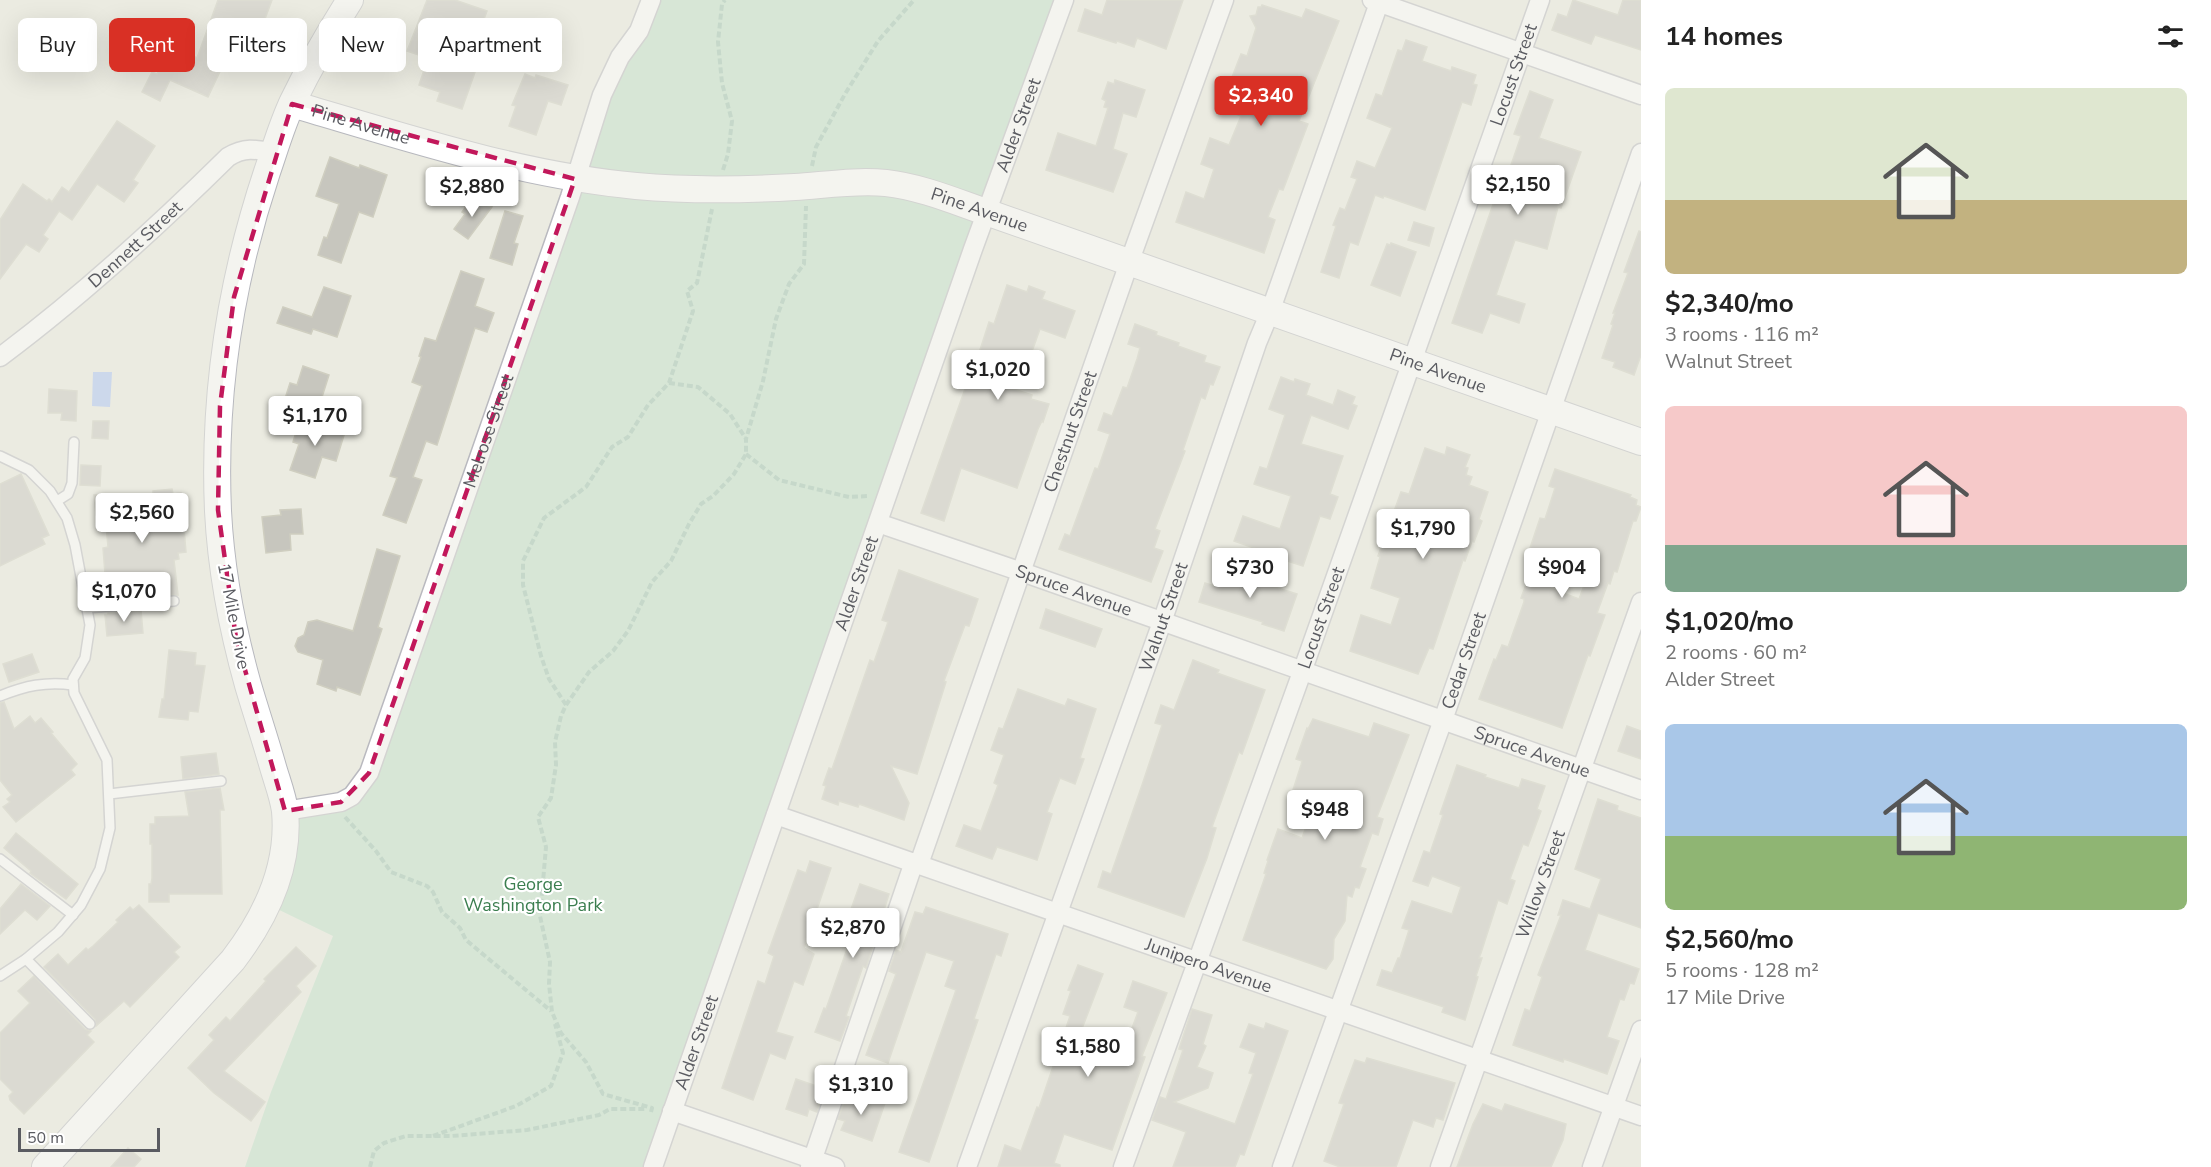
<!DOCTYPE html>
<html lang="en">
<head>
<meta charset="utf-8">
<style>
	body { margin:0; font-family:"Nunito Sans",sans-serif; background:#f6f6f6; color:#222; height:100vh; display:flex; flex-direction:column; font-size:22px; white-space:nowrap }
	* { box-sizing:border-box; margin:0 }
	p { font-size:20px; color:#767676 }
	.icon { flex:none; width:33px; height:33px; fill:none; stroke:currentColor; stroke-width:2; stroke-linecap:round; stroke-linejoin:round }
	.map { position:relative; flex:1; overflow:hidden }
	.panel { display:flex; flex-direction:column; background:#fff; width:570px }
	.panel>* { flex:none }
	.guide { position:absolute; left:18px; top:18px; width:570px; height:54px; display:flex; gap:12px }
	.scale { position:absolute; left:18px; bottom:15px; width:142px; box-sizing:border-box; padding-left:6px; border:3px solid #5a5b61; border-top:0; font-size:16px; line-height:21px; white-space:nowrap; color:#5a5b61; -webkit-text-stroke:4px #fff; paint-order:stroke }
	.price { position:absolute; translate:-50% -51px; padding:0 14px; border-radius:6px; background:#fff; color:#222; font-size:20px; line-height:39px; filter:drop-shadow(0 2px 3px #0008) }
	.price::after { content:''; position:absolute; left:50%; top:36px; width:18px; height:14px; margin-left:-9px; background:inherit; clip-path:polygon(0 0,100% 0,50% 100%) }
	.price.on { background:#d93025; color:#fff }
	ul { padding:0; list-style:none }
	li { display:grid; align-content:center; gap:12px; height:318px; padding:0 24px }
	li span { display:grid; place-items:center; height:186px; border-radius:9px; color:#555 }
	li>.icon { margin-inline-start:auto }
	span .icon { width:108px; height:108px; fill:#fffc; stroke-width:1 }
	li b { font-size:26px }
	h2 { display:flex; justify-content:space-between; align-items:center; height:72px; padding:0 24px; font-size:26px }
	.tag { padding:0 21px; border-radius:9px; background:#fff; box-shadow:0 6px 24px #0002; font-size:21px; line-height:54px }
	.tag.on { background:#d93025; color:#fff }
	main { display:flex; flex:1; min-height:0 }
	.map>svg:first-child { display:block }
	.green { fill:#bfe1c8 }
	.water { fill:#a6c0f7 }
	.building { fill:#c7c6be; stroke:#cfcec0; stroke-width:1.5; fill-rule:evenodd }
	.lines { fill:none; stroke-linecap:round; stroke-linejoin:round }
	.service-casing { stroke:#b9b9bf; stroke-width:12 }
	.minor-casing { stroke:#b9b9bf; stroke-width:21 }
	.secondary-casing { stroke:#b7b8be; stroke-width:28 }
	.path { stroke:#9ac0ae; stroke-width:4; stroke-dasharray:6 3; stroke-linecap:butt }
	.service { stroke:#fff; stroke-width:9 }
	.minor { stroke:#fff; stroke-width:18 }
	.secondary { stroke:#fff; stroke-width:26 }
	.marked { fill:none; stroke:#c2185b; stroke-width:4.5; stroke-dasharray:12 8; stroke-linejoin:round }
	.labels { text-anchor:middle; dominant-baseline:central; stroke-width:4.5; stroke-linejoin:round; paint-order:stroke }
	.street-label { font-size:18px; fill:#5a5b61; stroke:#fff }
	.park-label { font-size:18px; fill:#3b7e4f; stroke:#fff }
</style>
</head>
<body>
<main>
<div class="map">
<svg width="1641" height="1167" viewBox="0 0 1641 1167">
	<rect width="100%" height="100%" fill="#ebebe1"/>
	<polygon class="green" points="651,0 1064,0 653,1167 245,1167 271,1092 333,936 269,905 285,811 352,796 602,95"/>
	<polygon class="water" points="93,372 112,372 110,407 92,406"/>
	<g class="building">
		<polygon points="218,0 272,0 262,27 250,22 240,47 233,44 208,97 170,80 160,101 142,92 152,72 157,74 170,45 197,58"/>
		<polygon points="427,0 455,0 487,11 471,55 480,58 462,109 437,101 440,92 419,85 428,58 407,51"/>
		<polygon points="1107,0 1183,0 1166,49 1137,38 1134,47 1117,41 1116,43 1078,31 1085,9 1102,15"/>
		<polygon points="1573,0 1618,15 1623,0 1641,0 1641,50 1595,35 1591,44 1552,30 1558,14 1567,17"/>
		<polygon points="1262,5 1302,18 1306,9 1339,21 1299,121 1308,124 1283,190 1279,189 1268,217 1275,220 1264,253 1176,222 1186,192 1204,199 1214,169 1201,164 1210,138 1229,145 1241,116 1220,108 1241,54 1247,56 1256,28 1250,16 1256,15 1258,7 1261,7"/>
		<polygon points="1406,40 1427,47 1422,61 1451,71 1452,67 1476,75 1473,84 1477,85 1471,105 1462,102 1425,210 1384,196 1383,198 1375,195 1358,245 1350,242 1339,278 1321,272 1336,226 1333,225 1340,208 1345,210 1357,179 1351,177 1357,161 1375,168 1392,128 1367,118 1376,94 1382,96 1398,50 1402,51"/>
		<polygon points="525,74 535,78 536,75 568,85 561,105 548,101 536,135 509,126 516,106 512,105"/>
		<polygon points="1115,80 1145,90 1136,117 1123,113 1113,149 1127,154 1113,192 1046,170 1058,133 1096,146 1108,108 1104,107 1106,101 1102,99 1108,82 1114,84"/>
		<polygon points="1530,91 1553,100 1539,138 1581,152 1561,208 1558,207 1547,249 1515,240 1508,260 1496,295 1525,304 1519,323 1490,313 1482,333 1452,323 1498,190 1502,191 1521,136 1514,134"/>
		<polygon points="117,121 155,146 133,180 138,183 124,202 97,184 72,220 59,211 43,235 48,239 39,252 26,244 0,279 0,220 23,184 47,201 49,199 52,202 62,187 69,192"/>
		<polygon points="330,157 359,168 360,165 387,175 373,217 359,212 341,263 318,255 324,237 327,238 339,204 316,196"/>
		<polygon points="471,200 492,207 468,239 454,229 465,214 462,212"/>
		<polygon points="505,211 523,216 514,243 518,244 512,265 490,258"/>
		<polygon points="1414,222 1434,228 1429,246 1408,240"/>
		<polygon points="1639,231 1641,232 1641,355 1634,375 1613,367 1615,362 1602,358 1613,325 1611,324 1615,313 1613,313 1628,273 1624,272"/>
		<polygon points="1391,243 1416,252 1400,296 1371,285 1387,244 1390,245"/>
		<polygon points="461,271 484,279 475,306 494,313 487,332 475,328 437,445 426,441 413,477 422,480 406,523 383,515 397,478 390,476 422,386 412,382 421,357 419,356 425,338 436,341"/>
		<polygon points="1007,285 1027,292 1029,286 1045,292 1042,299 1075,311 1065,338 1040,329 1030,357 1018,353 1007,387 1032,395 1031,399 1049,404 1043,422 1042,421 1038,429 1017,488 961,468 944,521 921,513 966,386 968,387 989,322 994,324"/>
		<polygon points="324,287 351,296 337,337 313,329 311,334 277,323 283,307 312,317"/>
		<polygon points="1135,324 1157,332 1156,335 1179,343 1178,346 1206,356 1204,362 1220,367 1213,385 1210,384 1205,399 1201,397 1183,450 1185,451 1155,529 1160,531 1154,548 1163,551 1151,582 1059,549 1065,534 1070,536 1095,468 1098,469 1110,434 1098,430 1104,413 1112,416 1123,387 1127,388 1137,359 1140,348 1128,344"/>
		<polygon points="303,366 329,375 316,416 283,405 290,383 297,385"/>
		<polygon points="1281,377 1294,382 1295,379 1310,384 1306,395 1333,405 1338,390 1355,397 1352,404 1357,406 1348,429 1311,415 1301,444 1343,456 1330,494 1338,497 1330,519 1320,516 1303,566 1256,551 1257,549 1234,541 1243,516 1280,529 1291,496 1254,484 1260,467 1267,469 1285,415 1269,409"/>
		<polygon points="49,389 77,391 76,421 61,420 62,413 48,413"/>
		<polygon points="300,419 345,432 336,461 322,457 315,478 290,470 299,444 293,442"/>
		<polygon points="93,421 109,421 108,439 92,438"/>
		<polygon points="1447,447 1470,455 1465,467 1468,468 1466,475 1472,477 1469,485 1488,492 1479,519 1482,521 1474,542 1472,541 1465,561 1463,560 1433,649 1429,648 1418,674 1350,651 1361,615 1391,625 1400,598 1371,588 1380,557 1378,556 1401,492 1409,494 1425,448 1445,455"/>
		<polygon points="81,465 101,466 100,486 80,485"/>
		<path d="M1555,469L1631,495L1630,497L1637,500L1636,505L1641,507L1636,521H1633L1617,572L1614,571L1610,584L1608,583L1597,613L1605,615L1590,656L1588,655L1562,728L1479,699L1494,659L1496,660L1502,645L1508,647L1524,602V599L1521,598L1536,557L1528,554L1540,518L1545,519L1555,488L1549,486ZM1561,556L1591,567L1579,599L1550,588Z"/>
		<polygon points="21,474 49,535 42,538 45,544 0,566 0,484"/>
		<polygon points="172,489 173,494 181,493 186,552 178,553 179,559 174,560 178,595 107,600 103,548 108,547 105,514 96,515 94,495 113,494 113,496 119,497 153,494 153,491"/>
		<polygon points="301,509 303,534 290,534 291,550 266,553 262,517 281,515 280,510"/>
		<polygon points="377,549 400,556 378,627 382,629 360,695 337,687 336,691 317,684 323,660 298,652 295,646 298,638 304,635 308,622 317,620 353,631"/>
		<polygon points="899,570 978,599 969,626 965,625 944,681 946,682 917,774 891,766 909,803 904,820 859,804 858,807 839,801 838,805 822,799 826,786 823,785 829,768 832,769 870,660 874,662 888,622 882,620"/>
		<polygon points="1220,570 1297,594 1284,631 1262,624 1263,622 1199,602 1205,583 1214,586"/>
		<polygon points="1046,609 1102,629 1095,647 1040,628"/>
		<polygon points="141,610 143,633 107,636 105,615 108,615 108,613"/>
		<polygon points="169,650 196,653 195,665 205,666 198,712 189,711 188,720 159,717 162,699 164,699"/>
		<polygon points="32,654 39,672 9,682 3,664"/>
		<polygon points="1193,660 1219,670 1217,673 1265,690 1242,754 1239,752 1212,827 1216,828 1207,858 1184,917 1098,887 1103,871 1111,874 1142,785 1162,725 1155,723 1161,705 1174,710"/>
		<polygon points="1018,689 1065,706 1068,699 1096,709 1080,758 1084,759 1075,784 1060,778 1047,812 1052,814 1037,860 997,847 992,859 956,846 964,825 981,831 998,785 994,783 1004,755 991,750 999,728 1003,729"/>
		<polygon points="4,702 14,729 30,716 35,723 41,718 53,732 51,733 77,764 71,770 75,775 16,822 3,807 10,802 7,799 12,795 0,780 0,703"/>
		<polygon points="1313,719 1369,737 1374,723 1409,735 1377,817 1383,819 1378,835 1372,833 1360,867 1366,869 1359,888 1355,887 1352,897 1347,895 1345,921 1334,939 1333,959 1326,969 1243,940 1266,874 1264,873 1268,861 1267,860 1278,829 1302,838 1312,810 1292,803 1295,795 1292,793 1301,765 1302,761 1296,759 1307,728 1308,729"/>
		<polygon points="1627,726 1641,731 1641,759 1618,751"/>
		<polygon points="216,753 219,774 183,779 181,757"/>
		<polygon points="1457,765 1486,775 1485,777 1519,788 1522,779 1545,786 1537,809 1541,811 1528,846 1523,844 1510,879 1515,881 1507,904 1498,900 1481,953 1479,958 1482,958 1476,976 1478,977 1465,1020 1442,1012 1444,1007 1377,985 1382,970 1392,973 1398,958 1400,958 1409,930 1402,928 1412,901 1452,914 1461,887 1432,876 1428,886 1413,881 1424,851 1430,853 1443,815 1440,814"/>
		<polygon points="220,788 224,810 220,810 222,894 169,894 169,902 149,902 149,884 151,884 152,878 152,844 150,844 150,824 155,824 155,817 189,816 185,792"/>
		<polygon points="1598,799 1618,806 1617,810 1641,818 1641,928 1598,913 1585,950 1639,969 1634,984 1630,983 1624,1000 1620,999 1607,1037 1619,1041 1607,1074 1564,1059 1563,1062 1513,1045 1525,1009 1530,1011 1542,977 1538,975 1561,915 1558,915 1563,900 1590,909 1601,879 1575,869"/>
		<polygon points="16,833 78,884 66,899 30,873 31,871 4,848"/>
		<polygon points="810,861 831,868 804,948 814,954 803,985 794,981 776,1032 793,1037 785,1059 770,1053 753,1100 722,1088 758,981 765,984 774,956 768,953 798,870 806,873"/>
		<polygon points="21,884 50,906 37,920 25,910 0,934 0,909"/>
		<polygon points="860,884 889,894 866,968 863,966 846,1016 849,1017 840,1041 815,1032 824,1008 826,1009 854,929 845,926"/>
		<polygon points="139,905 180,947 174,952 179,957 130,1007 124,1001 96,1026 95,1019 44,967 58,954 68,965 86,948 88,950 93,946 118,922 116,920 130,907 133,910"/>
		<polygon points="926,907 1008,934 1001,956 996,954 974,1019 978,1020 929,1162 899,1152 956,990 945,986 954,961 926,952 888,1063 866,1055 896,974 889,971 896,950 901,952 915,912 923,914"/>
		<polygon points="296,947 316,966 296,986 301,992 224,1071 265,1102 251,1121 214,1093 188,1068 214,1040 209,1035 226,1017 230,1021 266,981 264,979"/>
		<polygon points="1078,965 1103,974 1078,1039 1122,1055 1138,1012 1124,1007 1133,981 1167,993 1142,1056 1145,1057 1112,1150 1064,1134 1054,1163 1060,1165 1060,1167 998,1167 1005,1145 1021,1151 1037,1107 1039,1108 1070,1016 1063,1014 1071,991 1068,990"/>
		<polygon points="34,976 85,1029 91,1031 87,1035 94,1042 24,1114 10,1100 9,1096 13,1092 0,1079 0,1033 30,1003 18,991"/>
		<polygon points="1192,1009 1212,1015 1203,1044 1206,1046 1197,1067 1213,1073 1208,1088 1174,1102 1235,1124 1253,1074 1249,1073 1256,1053 1240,1047 1249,1024 1264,1029 1266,1023 1288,1031 1244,1155 1240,1154 1235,1167 1173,1167 1186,1132 1152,1120 1160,1097 1166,1099 1183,1050 1179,1049"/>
		<polygon points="1367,1058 1455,1083 1443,1120 1436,1118 1433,1127 1413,1120 1396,1167 1340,1167 1324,1161 1344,1104 1339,1103 1355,1060 1365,1063"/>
		<polygon points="796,1079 825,1089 817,1112 809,1109 807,1116 786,1109"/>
		<polygon points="853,1092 885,1103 872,1141 841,1130 845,1121 838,1119 846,1096 851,1098"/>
		<polygon points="1483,1104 1502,1111 1505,1104 1566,1124 1563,1140 1551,1167 1457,1167 1473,1124"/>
		<polygon points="128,1148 141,1159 134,1167 111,1167"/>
	</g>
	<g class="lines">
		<g class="service-casing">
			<g id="service">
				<polyline points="0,456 29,470 50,491 67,518 75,545 90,625 85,658 73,679 74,693 107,760 110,828 100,869 81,905 58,932 26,959 0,976"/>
				<polyline points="57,501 68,494 72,483 74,442"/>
				<polyline points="86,608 174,601"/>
				<path d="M0,696C25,686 46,681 73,685"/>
				<polyline points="109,794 221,781"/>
				<polyline points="0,859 73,915"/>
				<polyline points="26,959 90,1024"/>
			</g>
		</g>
		<g class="minor-casing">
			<g id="minor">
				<polyline points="1372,0 1641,95"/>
				<path id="s1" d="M0,357C82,296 156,228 228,157C244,147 255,149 274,153"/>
				<path id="s2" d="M878,523L1022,572L1641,790"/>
				<path id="s3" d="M285,811L341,802L352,796L369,773L570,197L602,95L620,57L639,31L651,0"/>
				<path id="s4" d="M776,815L1641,1116"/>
				<path id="s5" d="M919,864L1129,263L1224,0"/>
				<polyline points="672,1111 835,1167"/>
				<path id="s6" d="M653,1167L973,249L1064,0"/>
				<polyline points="810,1167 914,862"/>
				<path id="s7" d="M967,1167L1162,622L1257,343L1270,312L1380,0"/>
				<path id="s8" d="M1123,1167L1302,672L1540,0"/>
				<path id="s9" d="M1282,1167L1443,720L1641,153"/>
				<path id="s10" d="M1440,1167L1641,602"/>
				<polyline points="1592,1167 1641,1030"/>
			</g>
		</g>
		<g class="secondary-casing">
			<g id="secondary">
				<path id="s11" d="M292,104C405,137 519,175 636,186C690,191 742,190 795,187C825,185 856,180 886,183C921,187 954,201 986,212L1641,442"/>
				<path d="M45,1167L233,960C266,917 290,866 285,811C283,796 277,781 273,767C265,739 256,712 248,685C232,628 221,570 218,511C213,396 231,280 267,172C275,149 282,124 293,101C310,66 329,33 350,0"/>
			</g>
		</g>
		<g class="path">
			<polyline points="812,166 816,147 845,94 878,41 914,0"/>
			<polyline points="723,170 728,154 732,121 722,83 718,42 722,4 725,0"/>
			<polyline points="669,383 698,387 730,414 746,439"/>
			<polyline points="746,454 779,480 849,497 869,496"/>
			<polyline points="566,705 549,679 541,656 523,585 523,561 544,518 586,487 612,447 628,437 648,405 669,383 693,311 687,291 697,283 712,209"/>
			<polyline points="345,817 376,851 391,872 427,886 433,892 442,912 460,928 466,940 551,1011"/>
			<polyline points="651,1112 652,1108 603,1094 586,1062 561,1033 552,1012 549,984 550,962 540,916 546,847 538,817 551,798 556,765 555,742 561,716 566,705 589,672 613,651 628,631 652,582 671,561 689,524 701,504 713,496 734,474 746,454 746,439 763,381 776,319 789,284 804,264 806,206"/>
			<polyline points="433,1136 516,1106 551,1086 563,1053 555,1024"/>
			<polyline points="370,1167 374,1151 384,1143 406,1136 451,1136 527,1130 599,1115 610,1109 647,1109"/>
		</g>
		<use href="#service" class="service"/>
		<use href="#minor" class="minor"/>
		<use href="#secondary" class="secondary"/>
	</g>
	<path d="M0 0H1641V1167H0ZM292,104L575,179L369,773L341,802L285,811L236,638L218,510L220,406L234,297Z" fill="#ebebe1" fill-opacity=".55" fill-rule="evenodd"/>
	<path class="marked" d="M292,104L575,179L369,773L341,802L285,811L236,638L218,510L220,406L234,297Z"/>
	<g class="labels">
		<g class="street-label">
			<text stroke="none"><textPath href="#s8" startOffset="1160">Locust Street</textPath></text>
			<text stroke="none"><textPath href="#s11" startOffset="72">Pine Avenue</textPath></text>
			<text stroke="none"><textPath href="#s6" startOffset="1104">Alder Street</textPath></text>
			<text stroke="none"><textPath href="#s11" startOffset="702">Pine Avenue</textPath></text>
			<text stroke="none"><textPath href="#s1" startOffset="176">Dennett Street</textPath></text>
			<text stroke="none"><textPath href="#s11" startOffset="1188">Pine Avenue</textPath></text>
			<text stroke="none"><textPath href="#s3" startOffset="460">Melrose Street</textPath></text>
			<text stroke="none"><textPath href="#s5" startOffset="458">Chestnut Street</textPath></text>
			<text stroke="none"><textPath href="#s6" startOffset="618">Alder Street</textPath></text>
			<text stroke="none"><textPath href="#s2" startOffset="207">Spruce Avenue</textPath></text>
			<text transform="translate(234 616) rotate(79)">17 Mile Drive</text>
			<text stroke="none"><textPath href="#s7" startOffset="584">Walnut Street</textPath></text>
			<text stroke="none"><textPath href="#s8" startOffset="584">Locust Street</textPath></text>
			<text stroke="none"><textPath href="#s9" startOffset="538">Cedar Street</textPath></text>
			<text stroke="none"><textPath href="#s2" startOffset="693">Spruce Avenue</textPath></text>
			<text stroke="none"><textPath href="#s10" startOffset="300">Willow Street</textPath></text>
			<text stroke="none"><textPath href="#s4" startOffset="458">Junipero Avenue</textPath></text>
			<text stroke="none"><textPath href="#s6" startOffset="132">Alder Street</textPath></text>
		</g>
		<g class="park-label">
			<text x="533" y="884">George<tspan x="533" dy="21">Washington Park</tspan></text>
		</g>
	</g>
</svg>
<div class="scale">50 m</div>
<b class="price on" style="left:1261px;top:127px">$2,340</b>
<b class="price" style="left:1518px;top:216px">$2,150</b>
<b class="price" style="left:472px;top:218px">$2,880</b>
<b class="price" style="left:998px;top:401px">$1,020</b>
<b class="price" style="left:315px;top:447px">$1,170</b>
<b class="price" style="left:142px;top:544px">$2,560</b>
<b class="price" style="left:1423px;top:560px">$1,790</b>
<b class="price" style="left:1250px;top:599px">$730</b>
<b class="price" style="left:1562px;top:599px">$904</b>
<b class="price" style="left:124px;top:623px">$1,070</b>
<b class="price" style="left:1325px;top:841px">$948</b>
<b class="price" style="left:853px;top:959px">$2,870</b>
<b class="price" style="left:1088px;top:1078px">$1,580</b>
<b class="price" style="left:861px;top:1116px">$1,310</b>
<div class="guide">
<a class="tag">Buy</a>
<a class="tag on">Rent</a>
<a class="tag">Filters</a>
<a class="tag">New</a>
<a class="tag">Apartment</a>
</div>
</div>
<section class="panel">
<h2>14 homes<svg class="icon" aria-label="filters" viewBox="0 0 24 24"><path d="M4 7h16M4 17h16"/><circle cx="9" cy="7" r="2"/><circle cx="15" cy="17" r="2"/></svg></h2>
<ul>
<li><span style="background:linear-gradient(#dfe7d0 60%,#c2b280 0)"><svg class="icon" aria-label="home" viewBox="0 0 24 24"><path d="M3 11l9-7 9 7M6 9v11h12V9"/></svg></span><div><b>$2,340/mo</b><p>3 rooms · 116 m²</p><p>Walnut Street</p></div></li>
<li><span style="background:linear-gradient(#f6c9c9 75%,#7fa58c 0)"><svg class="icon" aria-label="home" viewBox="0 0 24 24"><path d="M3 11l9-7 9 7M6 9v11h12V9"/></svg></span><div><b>$1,020/mo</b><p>2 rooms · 60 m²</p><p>Alder Street</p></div></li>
<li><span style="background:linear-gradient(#a9c7e8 60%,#8fb573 0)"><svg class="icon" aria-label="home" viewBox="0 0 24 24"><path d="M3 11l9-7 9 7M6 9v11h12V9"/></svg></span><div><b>$2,560/mo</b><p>5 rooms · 128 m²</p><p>17 Mile Drive</p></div></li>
</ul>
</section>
</main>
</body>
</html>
